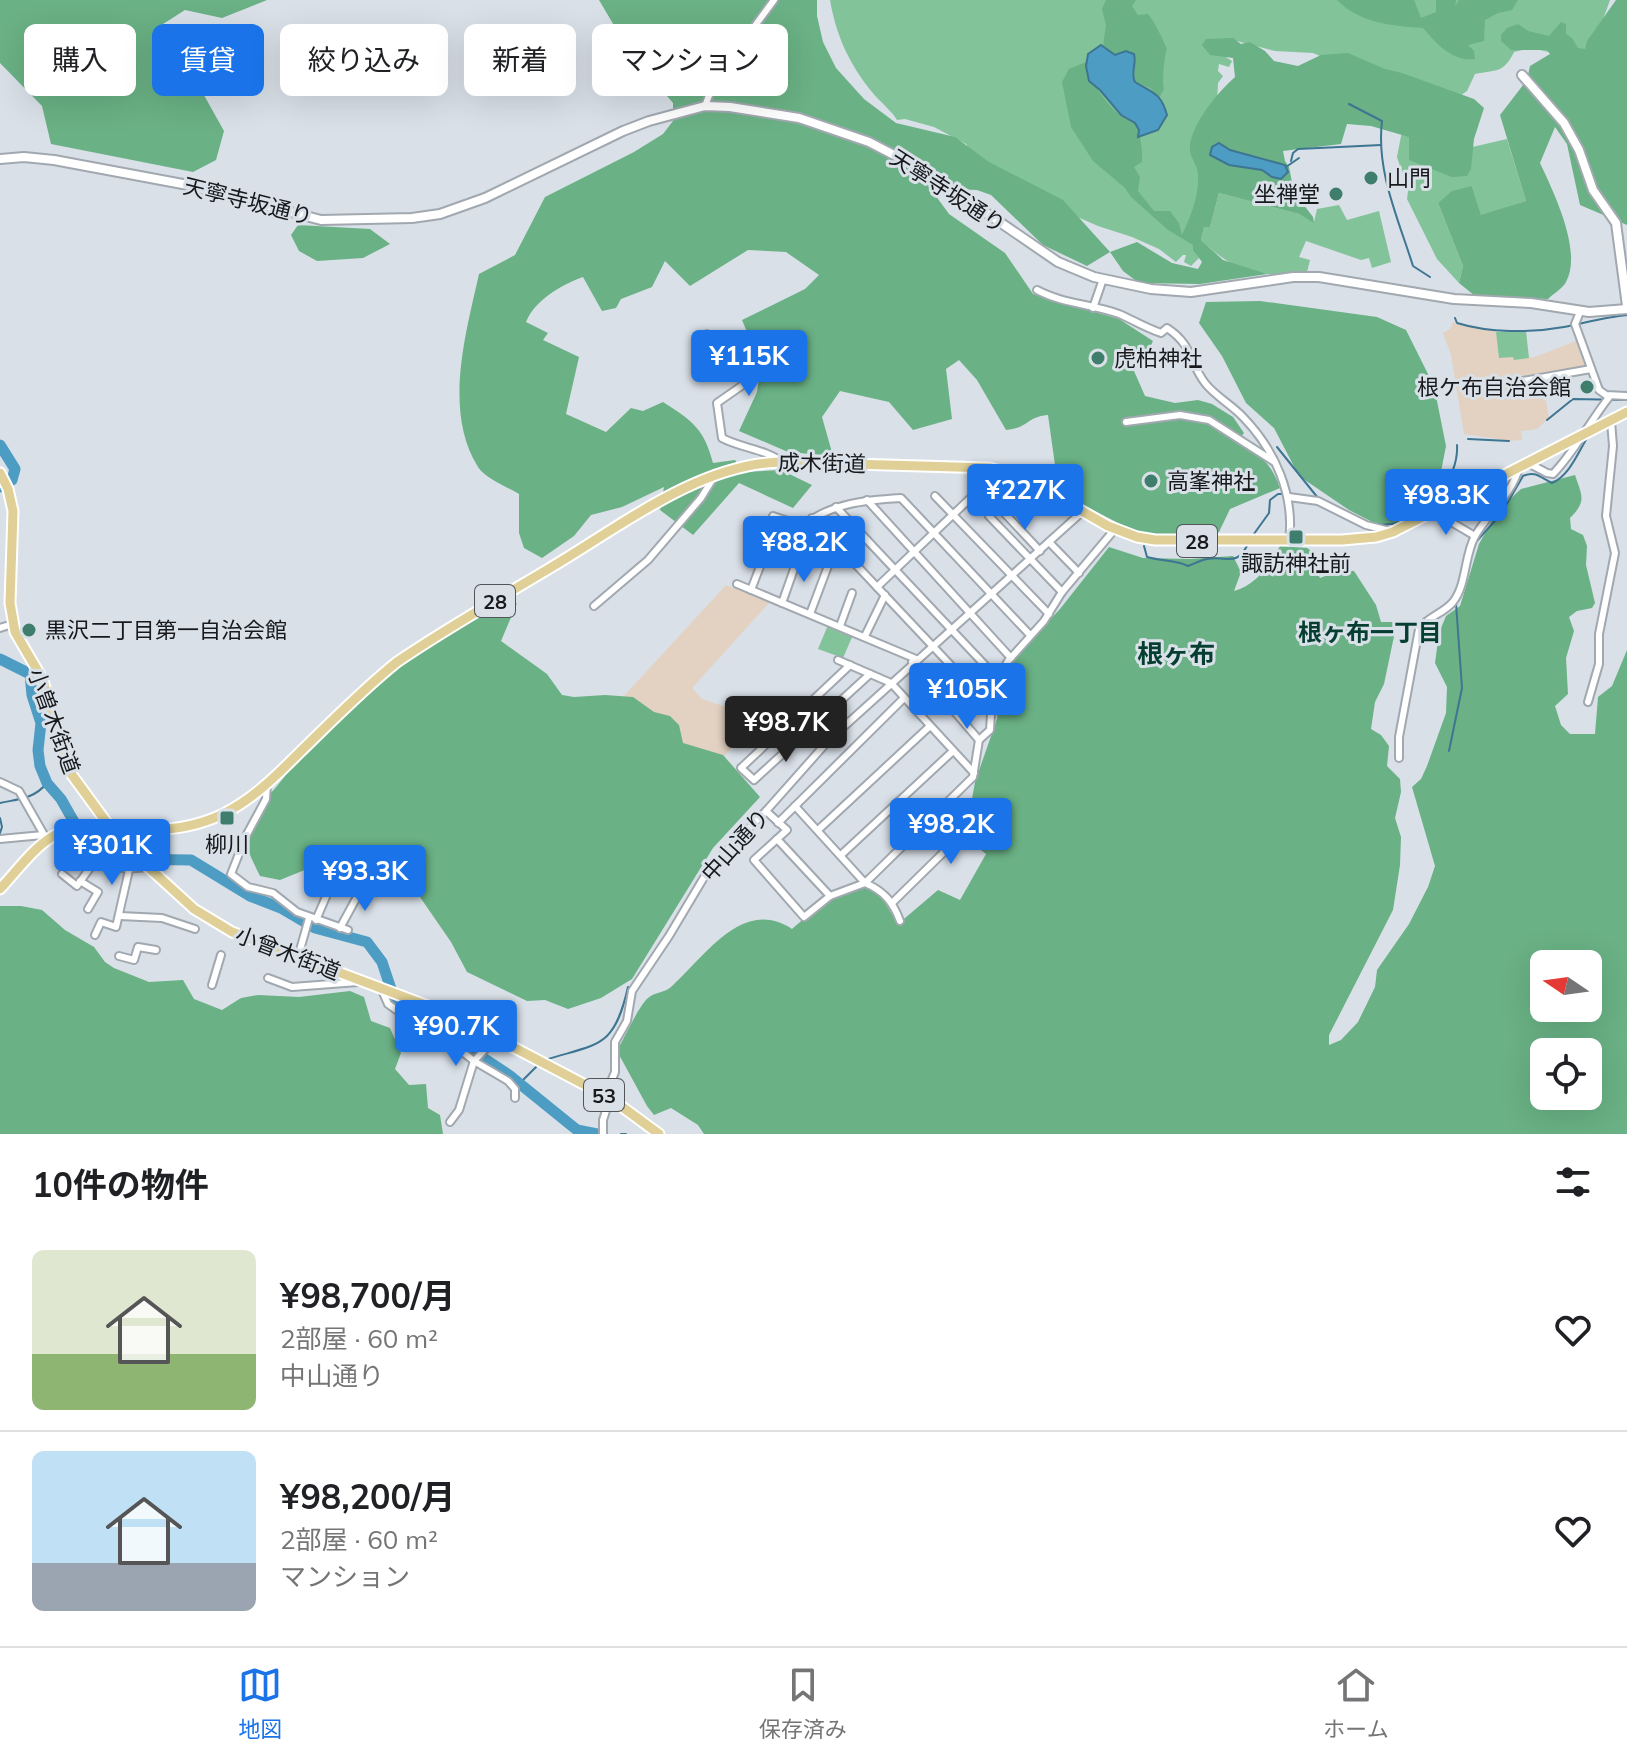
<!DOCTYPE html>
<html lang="ja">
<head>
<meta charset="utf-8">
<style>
	body { margin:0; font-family:Mulish,"Noto Sans JP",sans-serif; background:#f6f6f6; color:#202124; height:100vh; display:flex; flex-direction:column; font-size:30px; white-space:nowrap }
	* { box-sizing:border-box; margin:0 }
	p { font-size:26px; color:#757577 }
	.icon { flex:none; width:44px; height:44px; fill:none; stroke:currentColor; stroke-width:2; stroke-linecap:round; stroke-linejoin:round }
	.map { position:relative; height:1134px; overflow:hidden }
	.side { display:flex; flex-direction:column; background:#fff; flex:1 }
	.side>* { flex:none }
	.guide { position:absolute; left:24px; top:24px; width:800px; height:72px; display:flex; gap:16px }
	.needle { width:52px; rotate:283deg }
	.buttons { position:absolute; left:1530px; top:950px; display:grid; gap:16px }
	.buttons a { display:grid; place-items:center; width:72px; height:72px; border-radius:12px; background:#fff; box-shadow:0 8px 32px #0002; font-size:40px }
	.price { position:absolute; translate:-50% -68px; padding:0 18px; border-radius:8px; background:#1a73e8; color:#fff; font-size:26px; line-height:52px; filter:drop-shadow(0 2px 4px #0008) }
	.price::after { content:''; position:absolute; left:50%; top:48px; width:24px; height:18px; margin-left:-12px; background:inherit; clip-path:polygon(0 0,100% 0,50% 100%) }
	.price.active { background:#222; color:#fff }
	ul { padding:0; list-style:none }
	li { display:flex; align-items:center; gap:24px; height:200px; padding:0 32px }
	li+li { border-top:2px solid #e0e0e0 }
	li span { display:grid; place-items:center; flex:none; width:224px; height:160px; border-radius:12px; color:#555 }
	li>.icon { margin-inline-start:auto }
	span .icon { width:96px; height:96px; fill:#fffc; stroke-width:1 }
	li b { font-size:34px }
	h2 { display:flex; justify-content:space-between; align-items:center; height:96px; padding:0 32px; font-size:34px }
	.tag { padding:0 28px; border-radius:12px; background:#fff; box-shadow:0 8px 32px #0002; font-size:28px; line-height:72px }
	.tag.active { background:#1a73e8; color:#fff }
	.tab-bar { display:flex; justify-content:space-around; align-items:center; height:112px; border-top:2px solid #e0e0e0; background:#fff; font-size:22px; color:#757577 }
	.tab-bar a { display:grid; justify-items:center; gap:4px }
	.tab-bar .active { color:#1a73e8 }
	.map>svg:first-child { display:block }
	.commercial { fill:#e3d2c1 }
	.green { fill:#83c39a }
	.forest { fill:#6ab185; fill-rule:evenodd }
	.water { fill:#4d9cc4; stroke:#3d7592; stroke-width:2 }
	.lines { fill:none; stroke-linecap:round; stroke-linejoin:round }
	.stream { stroke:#3d7592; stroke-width:2 }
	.river { stroke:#4d9cc4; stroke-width:11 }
	.street-casing { stroke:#a1a8af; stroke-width:10 }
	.secondary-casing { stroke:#a1a8af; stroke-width:12 }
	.primary-casing { stroke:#fff; stroke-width:13 }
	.street { stroke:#fff; stroke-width:6 }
	.secondary { stroke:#fff; stroke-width:8 }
	.primary { stroke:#e0d097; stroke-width:9 }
	.poi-dot { fill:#3f7e6c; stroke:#d9e0e8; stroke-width:3 }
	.labels { text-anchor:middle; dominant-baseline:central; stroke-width:6; stroke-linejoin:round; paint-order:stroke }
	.shield { fill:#d9e0e8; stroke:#515559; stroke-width:2 }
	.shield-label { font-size:20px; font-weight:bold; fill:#17191c }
	.poi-label { font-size:22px; fill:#17191c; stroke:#d9e0e8; text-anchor:start }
	.street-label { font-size:22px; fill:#17191c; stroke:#d9e0e8 }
	.neighbourhood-label { font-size:24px; font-weight:bold; fill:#063f32; stroke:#d9e0e8 }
	.quarter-label { font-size:26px; font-weight:bold; fill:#063f32; stroke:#d9e0e8 }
</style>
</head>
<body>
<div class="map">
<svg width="1627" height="1134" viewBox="0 0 1627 1134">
	<rect width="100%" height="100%" fill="#d9e0e8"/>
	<g class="commercial">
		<polygon points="1453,322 1496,330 1499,358 1514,356 1514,360 1535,357 1576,341 1586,369 1542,376 1549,418 1537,429 1521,431 1522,440 1510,441 1464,434 1451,355 1443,333 1450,329"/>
		<polygon points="726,585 770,602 692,688 702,699 729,708 734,717 737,733 736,744 719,761 680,744 623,697"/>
	</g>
	<g class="green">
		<path d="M830,0H1610L1588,61L1531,48L1514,52C1504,73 1496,70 1475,74L1467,91L1450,103L1369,77L1313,53L1275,51L1233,40L1221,54L1232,61L1229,67L1219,64L1218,71L1223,76L1218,83L1217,104L1197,255L1199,258L1191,266L1184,262L1186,255H1183L1176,262L1159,249L1132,237L1098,226L991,179L966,144L934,127L905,119L897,120C891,110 880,102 872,92C849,64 836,35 830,0Z"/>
		<polygon points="1402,131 1468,148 1507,139 1526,201 1481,216 1472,186 1438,203 1463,266 1459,283 1437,259 1407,199 1408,191 1397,157"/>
		<path d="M1219,193L1299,214L1314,222L1317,209L1339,205L1347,220L1379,211L1391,262L1372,268L1369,258L1361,260L1306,241L1299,257L1310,260L1307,272C1294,272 1281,275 1268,274C1241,273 1220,258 1201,240L1204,226L1210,227Z"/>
		<polygon points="1526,331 1529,358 1514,360 1513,357 1499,358 1496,332"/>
		<polygon points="828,625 853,635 843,658 818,649"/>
	</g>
	<g class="forest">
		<polygon points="0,0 267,0 222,18 185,10 163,24 156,41 200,88 224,131 216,160 193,172 51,144 42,106 0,63"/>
		<path d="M599,0H817V16L823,42L836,68L864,99L896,123L955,137L989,162L1063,200L1110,252L1137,242L1172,263L1198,269L1202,262L1193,250V245L1168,230L1131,197L1125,188L1093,161L1071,127L1062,82L1069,69L1086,62C1086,77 1109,107 1121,116C1127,120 1133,121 1138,126C1140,139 1143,149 1142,162L1134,167L1140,177L1138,191L1154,211H1170L1179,223L1182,235C1191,215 1199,197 1198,175C1198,166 1191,159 1190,151C1188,127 1218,92 1235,77L1233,58L1210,55L1202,45L1206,39L1233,38L1241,44L1250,42L1265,51L1274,61L1298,66L1321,55L1348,53L1385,69L1402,73L1474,99L1484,108L1474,139L1471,169L1467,176L1452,177L1409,160V137L1371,126L1347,124L1341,144L1283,151L1285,161L1289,167L1294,192L1313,217L1314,223L1299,214L1219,193L1210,227H1204L1201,240L1223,260L1267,274L1200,284L1139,283L1123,271L1110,252L1087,266L1043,245L991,195L977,190L930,188L949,214L1005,253L1033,294L1119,319L1153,341L1145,358L1134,371L1145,396L1175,403L1198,400L1212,404L1233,417L1244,433L1236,443C1261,457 1269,459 1280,488L1230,509L1219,532L1186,538L1134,531L1071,499L1055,465L1048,415C1028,416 1027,429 1006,430L977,380L959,360L946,369L952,419L913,430L889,402L840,391L822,417L833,456L788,452L739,431L757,392L761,366L742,320L805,289L819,275L786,252L748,250L690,286L665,261L652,287L621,299L616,308L602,311L583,277C561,285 535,300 526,322L548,333L543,340L579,357L566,414L606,432L631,408L643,411L663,402C693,421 704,429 713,463L735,460L744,472L781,470L812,485L793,508L739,483L693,535L660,510L664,487L622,507L591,515L574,536L542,558L524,548L519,533V494C507,487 485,478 478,467C443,411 466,333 479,274L515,255L545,197L634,152L663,134L673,121V103L667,96L683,60L664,48L625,44Z"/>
		<path d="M1106,0H1136L1132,6L1138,15L1148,14C1156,24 1161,36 1167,49C1164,56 1162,82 1164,89L1159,98L1150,88L1135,82L1132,77L1136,60L1126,51C1109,59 1115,52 1103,46L1106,25L1102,9Z"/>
		<path d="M1337,0H1414L1421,18L1436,12V0H1456L1455,6L1459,0H1518L1512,10L1498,13L1485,20L1484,41L1468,45L1474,51L1475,59C1452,62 1437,44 1423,28C1392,26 1359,23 1337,0Z"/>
		<path d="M1616,0H1627V225L1580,205L1567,144L1555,127L1540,163C1553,191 1583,251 1566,282C1563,288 1553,294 1548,299L1475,296L1459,283L1463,266L1438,203L1452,191L1472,186L1481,215L1526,201L1500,115L1527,80L1530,66L1550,54L1547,50H1511L1501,41V35L1507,28L1518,24L1528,31L1549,36L1561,22L1566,24V34L1572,38L1578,48L1585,49L1587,41Z"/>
		<polygon points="298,225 370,229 390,244 363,258 317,261 299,251 291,235"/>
		<polygon points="1260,301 1377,317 1406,330 1434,386 1446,446 1438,487 1400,523 1380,526 1349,510 1299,476 1274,428 1246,403 1222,356 1199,323 1206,302"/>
		<path d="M1575,475C1582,496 1587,501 1570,518L1571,529L1583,535L1587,546L1586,565L1595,603L1592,608L1577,611L1569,617L1574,631L1566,658L1568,694L1555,706L1561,725L1570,734H1595L1598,697L1612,686L1627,650V1134H704L698,1125L671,1108L654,1115L647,1106L617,1051C623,1040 640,1004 648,998C655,992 664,993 671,987C704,958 742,896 792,929C808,916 848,879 870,889C883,895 890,912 898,924L938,890L960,900L986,854L956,830L970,810L975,782L997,719L1000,683L1014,658L1060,609L1109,547L1143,558L1190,559L1233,556L1241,572L1234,591C1256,585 1269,566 1280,546L1307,548L1319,556L1315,568L1320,578L1341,570L1354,571L1376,605L1381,622H1397L1384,684L1375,702L1371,729L1381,735L1389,746L1387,766L1400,779L1401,792L1395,818L1401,837L1400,865L1393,910L1329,1035V1045L1341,1040L1358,1022L1375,987L1377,970L1409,924L1428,887L1435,866L1412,787L1421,779L1427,766L1446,713L1447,687L1435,663L1439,633L1446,616L1460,606L1479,544L1498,510L1521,489ZM1544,964H1588V1008H1544ZM1544,1052H1588V1096H1544Z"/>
		<path d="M517,603L501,641L547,674L562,695L574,697L605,695L633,697L654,712L670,716L679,725L683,743L723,755L760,797L713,848L632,979L601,998L568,1009L545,1000L527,1001L467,972L451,942L411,884L386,856L357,871L334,877L307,869L280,880L260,876C251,857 243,846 248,825C251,811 268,797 277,786C339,707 421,634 517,603Z"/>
		<polygon points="0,906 21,906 42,910 65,930 94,947 105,962 114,968 149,982 183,980 194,999 222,1010 241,998 258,995 299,997 350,991 364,997 371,1021 390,1028 401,1053 395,1069 409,1085 426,1084 428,1108 440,1115 443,1134 0,1134"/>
	</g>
	<g class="water">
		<path d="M1101,45L1115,55L1126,51L1134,54C1137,64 1130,73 1135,82C1153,93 1161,93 1167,115L1158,130L1138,137L1139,130L1135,123L1121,115L1100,90L1089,81L1086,66L1088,54Z"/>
		<polygon points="1219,143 1230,150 1285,165 1288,172 1281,179 1272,177 1262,170 1229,165 1210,155 1212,147"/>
	</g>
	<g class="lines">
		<g class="stream">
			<path d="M1349,104L1382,121C1376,171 1398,218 1413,266L1430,277"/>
			<polyline points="1291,161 1293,153 1298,149 1381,145"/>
			<polyline points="1286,167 1299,158"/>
			<path d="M1455,318L1457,323C1489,333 1531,333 1564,327C1585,323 1606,317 1627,315"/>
			<polyline points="1547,420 1573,399 1627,400"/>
			<polyline points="1468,439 1509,441"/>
			<polyline points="1277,447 1318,498"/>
			<polyline points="1323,500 1367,522"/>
			<path d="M1377,525C1384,524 1391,525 1397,523C1429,517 1459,477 1457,445"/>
			<polyline points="1251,538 1269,513 1270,500 1278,494 1285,494"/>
			<path d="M1475,543L1501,514L1523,476C1535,470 1541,478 1552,483C1569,476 1578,453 1587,438"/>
			<path d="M1144,546L1147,557C1160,561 1177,560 1188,566C1194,564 1201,560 1207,559C1227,555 1236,568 1248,544"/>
			<polyline points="1449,751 1462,688 1456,603"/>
			<path d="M0,803C18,799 34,799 47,783"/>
			<polyline points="0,818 2,827 0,833"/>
			<path d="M545,1060C599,1043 614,1049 628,987"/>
			<polyline points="519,1084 539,1064"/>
			<polyline points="621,1134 626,1134"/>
		</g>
		<g class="river">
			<polyline points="0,445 15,469 12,480 0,487"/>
			<polyline points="0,659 30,674 32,695 41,723 38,750 40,766 47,783 61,799 82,836 100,843 121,859 191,860 250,896 281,908 315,928 367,942 382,962 394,998 446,1030 459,1042 509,1075 577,1130 597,1134"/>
		</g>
		<g class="street-casing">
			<g id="street">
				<polyline points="705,106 715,80 774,0"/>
				<path d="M1037,290C1063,304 1092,304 1119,314C1133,320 1146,328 1161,333L1167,328C1193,345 1189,362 1205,383C1215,396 1232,405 1243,417C1275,450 1295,495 1289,541"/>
				<polyline points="1093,308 1103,279"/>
				<polyline points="1580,312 1575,324 1599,390 1606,395 1627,396"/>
				<path d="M707,334L714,351L745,365L750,371L747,382L717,403L722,438C741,448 765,449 782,462"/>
				<polyline points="1517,382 1591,369"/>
				<polyline points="1126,422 1180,415 1209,420 1273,461"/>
				<path d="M1528,463L1547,473L1553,474C1576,450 1590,421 1610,396"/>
				<polyline points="935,496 1049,614"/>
				<polyline points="1289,497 1318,501 1366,525 1390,531"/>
				<polyline points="867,500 1011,658"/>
				<polyline points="998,506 989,516 1062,592"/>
				<polyline points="836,507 998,679"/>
				<polyline points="1434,512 1475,536"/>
				<path d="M773,516L803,526C830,503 867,500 901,498L1030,635"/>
				<polyline points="812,518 990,707"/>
				<polyline points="1049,542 1079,573"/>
				<polyline points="737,584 916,659"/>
				<polyline points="877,587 981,488 1040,551"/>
				<polyline points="751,590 769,543"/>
				<polyline points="782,603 799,555"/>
				<polyline points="594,606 648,560 701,498 714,477"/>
				<polyline points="810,614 828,566"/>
				<polyline points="840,626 852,593"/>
				<polyline points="0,628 13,624"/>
				<polyline points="865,636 885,595"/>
				<polyline points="838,660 891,683 974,773"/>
				<polyline points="912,662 979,740"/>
				<polyline points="850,665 741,768 754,780 870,674"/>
				<polyline points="1588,702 1599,664 1599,634 1615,553 1606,516 1613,446 1611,421"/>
				<path d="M1399,758V737L1419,629C1428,616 1443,614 1453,602C1467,584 1464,556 1475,536C1488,513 1512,494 1519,468"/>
				<polyline points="0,782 19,791 47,840"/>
				<polyline points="267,784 266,799 246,836 231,874 248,887 273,893 297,912 348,930"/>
				<polyline points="795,806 865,883 973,777 979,740 990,730 992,697 996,681 1008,661 1044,621 1062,592 1115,529"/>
				<path d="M766,811L787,830L754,860L804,917L830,896L865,883C884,891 893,902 900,921"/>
				<polyline points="778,823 904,698"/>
				<polyline points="818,830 930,726"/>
				<polyline points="0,839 43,835"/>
				<polyline points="777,839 830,896"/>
				<polyline points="841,855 953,751"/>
				<path d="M62,874L77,886L99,855C118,870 123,870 148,867"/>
				<polyline points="80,881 98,892 88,909"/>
				<polyline points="893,902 948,848 925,825"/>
				<polyline points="120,916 162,918 195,929"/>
				<polyline points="316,920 331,885"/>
				<polyline points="340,928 364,884"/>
				<polyline points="95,935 101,922 116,927 129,870"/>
				<polyline points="119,956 134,960 138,947 156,950"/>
				<polyline points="298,957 309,918"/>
				<polyline points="268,978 292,987 358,982"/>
				<polyline points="212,985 221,955"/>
				<polyline points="381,988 388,1004 402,1014 428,1025 474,1061 508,1081 515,1089 515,1098"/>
				<polyline points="605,1096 615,1072 615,1042 627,1021 632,991 669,936 709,869 766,811 829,740 1082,512"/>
				<polyline points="450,1122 459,1110 474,1061 495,1039"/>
				<polyline points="603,1134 603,1120 610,1098"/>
			</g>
		</g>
		<g class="secondary-casing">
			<g id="secondary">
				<polyline points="1522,75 1564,123 1579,150 1593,190 1616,223 1627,306"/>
				<polyline points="0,159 24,157 54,160 188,185 321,220 412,218 440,214 485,198 623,131 649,121 705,106 730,107 799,118 869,142 917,167 950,188 1058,262 1094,277 1151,289 1191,292 1293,277 1319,277 1454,299 1531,303 1589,312 1627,309"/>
			</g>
		</g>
		<g class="primary-casing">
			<g id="primary">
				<polyline points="0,473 8,489 13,511 10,603 15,632 43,680 58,739 72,775 107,823 148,867 194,909 232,932 452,1015 610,1098 659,1134"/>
				<path d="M0,889C17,871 35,845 57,834C85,820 111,826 140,829C169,831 198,826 223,814C253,799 276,776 299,753C331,722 362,690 397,662C448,627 502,597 555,565C622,525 701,463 782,462L990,468L1028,480L1108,526L1137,537L1155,540H1342L1376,537L1393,532L1627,412"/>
			</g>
		</g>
		<use href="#street" class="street"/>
		<use href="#secondary" class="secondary"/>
		<use href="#primary" class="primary"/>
	</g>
	<g class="poi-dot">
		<circle cx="1371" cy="178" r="8"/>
		<circle cx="1336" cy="194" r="8"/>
		<circle cx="1098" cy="358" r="8"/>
		<circle cx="1587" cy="387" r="8"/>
		<circle cx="1151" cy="481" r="8"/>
		<rect x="1288" y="529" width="16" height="16" rx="4"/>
		<circle cx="29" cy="630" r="8"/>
		<rect x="219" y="810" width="16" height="16" rx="4"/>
	</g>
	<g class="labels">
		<g class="shield">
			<rect x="1177" y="525" width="40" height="32" rx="6"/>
			<rect x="475" y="585" width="40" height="32" rx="6"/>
			<rect x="584" y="1079" width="40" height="32" rx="6"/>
		</g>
		<g class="shield-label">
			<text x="1197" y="541">28</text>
			<text x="495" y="601">28</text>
			<text x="604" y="1095">53</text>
		</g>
		<g class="poi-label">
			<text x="1387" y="178">山門</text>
			<text x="1320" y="194" text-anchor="end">坐禅堂</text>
			<text x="1114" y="358">虎柏神社</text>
			<text x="1571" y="387" text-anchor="end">根ケ布自治会館</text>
			<text x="1167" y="481">高峯神社</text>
			<text x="1296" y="563" text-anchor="middle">諏訪神社前</text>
			<text x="45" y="630">黒沢二丁目第一自治会館</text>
			<text x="227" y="844" text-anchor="middle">柳川</text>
		</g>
		<g class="street-label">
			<text transform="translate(948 191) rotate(33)">天寧寺坂通り</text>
			<text transform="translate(248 201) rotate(14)">天寧寺坂通り</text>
			<text transform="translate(822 463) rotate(1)">成木街道</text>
			<text transform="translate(54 721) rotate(70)">小曽木街道</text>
			<text transform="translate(735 845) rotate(-48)">中山通り</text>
			<text transform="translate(288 953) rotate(21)">小曾木街道</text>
		</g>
		<g class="neighbourhood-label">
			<text x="1370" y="632">根ヶ布一丁目</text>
		</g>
		<g class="quarter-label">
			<text x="1176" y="653">根ヶ布</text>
		</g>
	</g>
</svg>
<div class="buttons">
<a><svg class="needle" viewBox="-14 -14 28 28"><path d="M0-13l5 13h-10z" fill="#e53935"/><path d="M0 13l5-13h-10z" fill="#757577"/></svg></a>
<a><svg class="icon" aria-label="locate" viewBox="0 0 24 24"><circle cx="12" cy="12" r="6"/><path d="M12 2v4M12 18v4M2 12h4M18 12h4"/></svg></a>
</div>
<b class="price" style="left:749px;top:398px">¥115K</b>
<b class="price" style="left:1025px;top:532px">¥227K</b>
<b class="price" style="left:1446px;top:537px">¥98.3K</b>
<b class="price" style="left:804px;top:584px">¥88.2K</b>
<b class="price" style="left:967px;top:731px">¥105K</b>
<b class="price active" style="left:786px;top:764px">¥98.7K</b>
<b class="price" style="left:951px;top:866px">¥98.2K</b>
<b class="price" style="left:112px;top:887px">¥301K</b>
<b class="price" style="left:365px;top:913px">¥93.3K</b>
<b class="price" style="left:456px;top:1068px">¥90.7K</b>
<div class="guide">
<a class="tag">購入</a>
<a class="tag active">賃貸</a>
<a class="tag">絞り込み</a>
<a class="tag">新着</a>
<a class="tag">マンション</a>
</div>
</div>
<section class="side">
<h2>10件の物件<svg class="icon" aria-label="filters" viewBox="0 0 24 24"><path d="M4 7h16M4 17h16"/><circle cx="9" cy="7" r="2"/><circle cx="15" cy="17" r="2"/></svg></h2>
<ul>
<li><span style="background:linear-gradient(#dfe7d0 65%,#8fb573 0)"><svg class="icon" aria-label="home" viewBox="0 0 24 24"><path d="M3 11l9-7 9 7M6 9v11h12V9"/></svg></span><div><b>¥98,700/月</b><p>2部屋 · 60 m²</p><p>中山通り</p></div><svg class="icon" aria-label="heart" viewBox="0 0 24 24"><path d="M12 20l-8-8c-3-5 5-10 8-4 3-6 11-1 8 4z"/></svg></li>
<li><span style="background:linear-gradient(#bfe0f5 70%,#9aa5b1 0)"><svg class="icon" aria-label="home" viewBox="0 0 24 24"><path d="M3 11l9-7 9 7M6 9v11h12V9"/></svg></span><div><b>¥98,200/月</b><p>2部屋 · 60 m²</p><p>マンション</p></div><svg class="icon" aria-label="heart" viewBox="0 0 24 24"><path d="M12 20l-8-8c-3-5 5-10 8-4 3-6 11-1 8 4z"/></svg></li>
</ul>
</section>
<nav class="tab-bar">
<a class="active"><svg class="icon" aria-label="map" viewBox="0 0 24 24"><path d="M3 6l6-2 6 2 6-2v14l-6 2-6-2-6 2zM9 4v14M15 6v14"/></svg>地図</a>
<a><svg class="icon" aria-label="saved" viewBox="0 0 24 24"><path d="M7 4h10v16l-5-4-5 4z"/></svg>保存済み</a>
<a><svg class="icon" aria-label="home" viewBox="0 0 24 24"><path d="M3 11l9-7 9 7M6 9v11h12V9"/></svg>ホーム</a>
</nav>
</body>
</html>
